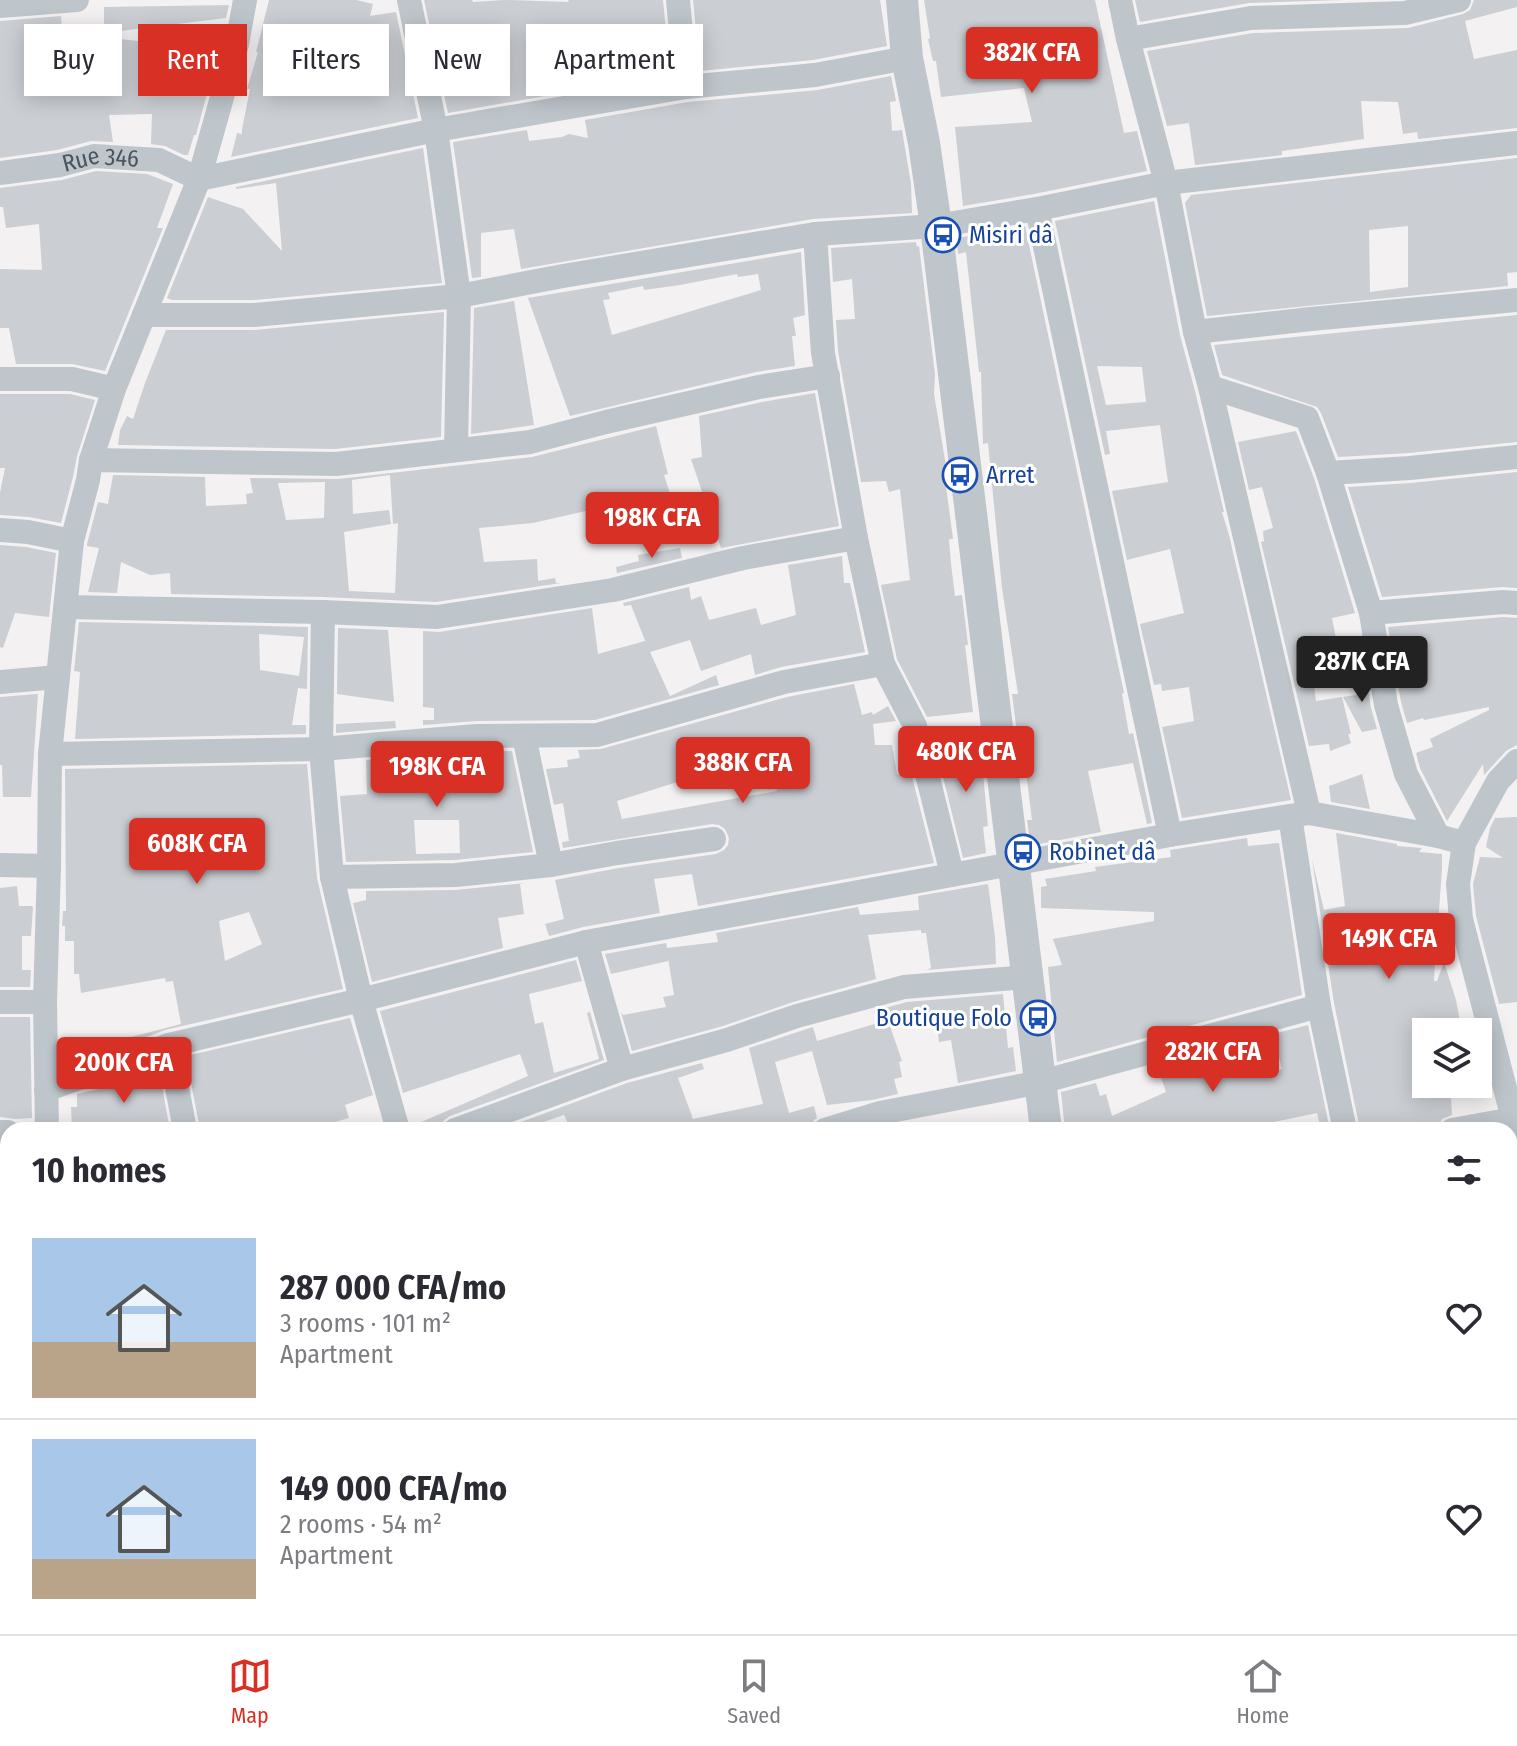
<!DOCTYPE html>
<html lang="en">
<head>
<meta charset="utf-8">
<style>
	body { margin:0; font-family:"Fira Sans Condensed",sans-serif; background:#f7f7f7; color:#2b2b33; height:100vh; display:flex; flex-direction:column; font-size:30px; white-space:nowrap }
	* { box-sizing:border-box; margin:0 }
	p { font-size:26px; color:#7c7c81 }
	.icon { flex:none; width:44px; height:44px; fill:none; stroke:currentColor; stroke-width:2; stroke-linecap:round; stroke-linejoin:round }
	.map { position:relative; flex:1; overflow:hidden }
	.side { position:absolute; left:0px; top:1122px; width:1518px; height:512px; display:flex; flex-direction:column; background:#fff; border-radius:24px 24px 0 0; box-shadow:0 4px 20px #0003 }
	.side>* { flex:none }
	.top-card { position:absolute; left:24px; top:24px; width:800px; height:72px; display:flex; gap:16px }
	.fabs { position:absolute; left:1412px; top:1018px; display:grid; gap:16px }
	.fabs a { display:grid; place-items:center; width:80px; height:80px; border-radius:0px; background:#fff; box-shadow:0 4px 20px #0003; font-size:40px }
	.price { position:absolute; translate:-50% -68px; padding:0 18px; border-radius:8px; background:#d93025; color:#fff; font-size:26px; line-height:52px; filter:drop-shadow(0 2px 4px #0008) }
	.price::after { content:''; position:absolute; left:50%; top:48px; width:24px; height:18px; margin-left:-12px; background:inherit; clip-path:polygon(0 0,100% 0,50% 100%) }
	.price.active { background:#222; color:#fff }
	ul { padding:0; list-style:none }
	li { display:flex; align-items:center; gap:24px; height:200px; padding:0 32px }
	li+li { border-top:2px solid #e1e1e2 }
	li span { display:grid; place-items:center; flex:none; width:224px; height:160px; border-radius:0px; color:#555 }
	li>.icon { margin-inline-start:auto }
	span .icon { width:96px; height:96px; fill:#fffc; stroke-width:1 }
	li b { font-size:34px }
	h2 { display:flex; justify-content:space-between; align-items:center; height:96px; padding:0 32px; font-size:34px }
	.chip { padding:0 28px; border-radius:0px; background:#fff; box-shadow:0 4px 20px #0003; font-size:28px; line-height:72px }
	.chip.active { background:#d93025; color:#fff }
	.tab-bar { display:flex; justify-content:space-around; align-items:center; height:112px; border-top:2px solid #e1e1e2; background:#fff; font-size:22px; color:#7c7c81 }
	.tab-bar a { display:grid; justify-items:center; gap:4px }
	.tab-bar .active { color:#d93025 }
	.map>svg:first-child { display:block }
	.building { fill:#cbced3; fill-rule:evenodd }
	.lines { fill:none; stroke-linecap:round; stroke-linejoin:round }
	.minor { stroke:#bec6cc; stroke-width:24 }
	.tertiary { stroke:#bec6cc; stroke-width:32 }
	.labels { text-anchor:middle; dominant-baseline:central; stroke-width:6; stroke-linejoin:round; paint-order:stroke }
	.street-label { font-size:24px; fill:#4b555d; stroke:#fff }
	.transit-label { font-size:24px; fill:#164399; stroke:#fff; text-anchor:start }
</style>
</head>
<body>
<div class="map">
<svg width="1517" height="1634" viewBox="0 0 1517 1634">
	<rect width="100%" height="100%" fill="#f3f1f1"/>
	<g class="building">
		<polygon points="269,0 356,0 373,4 370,16 396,12 418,118 231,157 237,133 242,134 242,129 250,89 247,89 258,52 256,52"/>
		<polygon points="424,0 472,0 473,2 505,0 569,2 568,0 663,0 668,51 660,52 659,47 617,53 624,82 448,113"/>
		<polygon points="693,0 880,0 887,46 813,60 700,71"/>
		<polygon points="924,0 1095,0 1124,133 1137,131 1147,171 1034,194 963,206 955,127 1032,122 1024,88 941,97 936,61 933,61 928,39 930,38"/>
		<polygon points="1135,0 1343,0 1249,3 1140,22"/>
		<polygon points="1474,0 1517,0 1517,7 1465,21 1474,59 1517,50 1517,128 1418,139 1417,132 1403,134 1398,102 1361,101 1364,139 1282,151 1282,155 1195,165 1189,123 1167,126 1147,51 1253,33 1408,28 1463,14 1470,10"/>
		<polygon points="229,5 226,18 104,33 104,7"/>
		<polygon points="61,16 63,42 112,33 112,38 213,50 210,82 196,135 194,135 188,155 184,155 165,146 151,144 152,114 109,115 113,142 91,141 57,150 0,158 0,21"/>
		<polygon points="891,76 896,101 890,102 892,131 902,130 911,184 912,213 813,219 521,269 514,229 481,233 481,277 472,278 453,142 527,130 529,141 562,137 569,134 588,138 585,120 688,102 818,90"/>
		<polygon points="423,148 442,283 253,300 172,300 167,298 208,197 243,209 282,251 276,183 236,189 236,187"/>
		<path d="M1517,158V272L1507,273L1508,286L1207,316L1185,203L1191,195ZM1408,226V287L1370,292L1369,230Z"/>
		<polygon points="96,171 147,174 173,184 157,228 163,228 105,371 72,364 16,364 9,328 0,328 0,269 42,270 39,224 6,228 3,207 0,207 0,188 62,180"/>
		<path d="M1154,201L1180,335L1195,391L1224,512H1222L1229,535L1291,800L1182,818L1162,727L1194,721L1189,687L1162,691L1161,684L1154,685L1140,624L1184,613L1170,549L1127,560L1112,491L1168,482L1160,425L1106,431L1110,454L1105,455L1055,221ZM1097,366L1142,367L1146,402L1106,405Z"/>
		<polygon points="1025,226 1124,693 1122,694 1129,734 1133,733 1152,823 1147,824 1133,763 1088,771 1101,832 1034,845 1033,842 1030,842 1027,820 1032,820 1025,764 1021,765 1012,694 1018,694 1002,588 988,443 983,444 981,372 979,372 966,252 958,254 957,238"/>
		<polygon points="916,242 917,247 919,246 935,374 934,394 948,478 945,479 953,539 949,539 951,564 955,596 962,595 968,645 965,645 973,712 927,717 897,659 881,585 910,580 900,489 889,492 886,481 861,482 838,351 836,320 855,319 852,279 833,282 831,248"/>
		<path d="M801,252L805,315L793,318L796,336H792L795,366L756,372L570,416L528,298ZM737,274L738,277L758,274L761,290L612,335L603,300L610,299L608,293L643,286L644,290L680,285Z"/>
		<polygon points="514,301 534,425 471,434 474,308"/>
		<polygon points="444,312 441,437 335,449 118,445 120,430 127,416 133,419 145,383 166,330 255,330"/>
		<polygon points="1517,315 1517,442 1409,453 1338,457 1321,413 1317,407 1222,375 1214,345"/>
		<polygon points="815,393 839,526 721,548 691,459 702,457 699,416 762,402"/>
		<polygon points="0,394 70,394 95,400 77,456 73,477 61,523 29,517 0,515 0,493 5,468 0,468"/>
		<path d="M656,426L668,474L664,475L676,513L630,515V513L614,517L612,505L533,523L479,528L484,562L537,559L538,581L555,578L556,583H561L436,602L323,597L171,594L170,573L150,575L121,562L117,593L88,592L99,548L87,546V544L98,502L108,504L113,475L205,477L206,506L247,504L246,494L253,493L250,478L338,479L532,457ZM390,475L393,524L398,523L395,593L349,591L344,532L391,524L389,510L353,514L352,480ZM325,482L324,518L286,520L278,483Z"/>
		<polygon points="1296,431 1314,478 1355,613 1332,618 1338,649 1310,654 1316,701 1342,697 1351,734 1348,734 1351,743 1330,751 1329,744 1309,746 1261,542 1264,541 1263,531 1273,528 1262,487 1249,490 1238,442"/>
		<polygon points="1517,472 1517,588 1502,587 1382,597 1348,487 1411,483"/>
		<polygon points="0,545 26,547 56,553 49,617 15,613 3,648 0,647"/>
		<polygon points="680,548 682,558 617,573 616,567 639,561 638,555"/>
		<polygon points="842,556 844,583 850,583 865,652 781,667 755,675 751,654 701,671 690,640 650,652 670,696 716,675 719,685 595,720 477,721 423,725 423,720 434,720 434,708 423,707 423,631 439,632 592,608 598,654 645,641 646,643 631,605 624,606 623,603 689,587 691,600 701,596 709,620 756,608 761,625 796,615 788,565"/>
		<polygon points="1503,617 1517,618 1517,745 1506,751 1484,775 1483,764 1447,821 1420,768 1416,753 1433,747 1430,739 1489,710 1489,707 1424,720 1423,718 1407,723 1401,702 1388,627"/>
		<path d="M79,622L308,627L307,689L298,688L292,725H306V734L75,739L80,672L74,671ZM259,634L304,637L299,676L260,670Z"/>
		<polygon points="338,628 388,630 394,702 337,694"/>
		<polygon points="1356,648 1361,648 1371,708 1377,729 1362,732 1343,697 1367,693"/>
		<path d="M854,684L862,715L872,712L873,715L888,706L896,721L873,724L875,745H892L897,774L911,773L934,863L698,906L692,874L654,879L660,913L583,927L549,936L545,924L564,919L555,880L619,868L716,854L724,850L728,845L729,838L725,829L719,825L712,824L563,848L562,842L569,841L563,803L554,805L546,769L568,767L567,760L580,758L578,750L601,749L787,697ZM771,757L777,791L622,819L617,801L747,760Z"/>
		<polygon points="38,694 31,797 3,797 2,765 0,765 0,697"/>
		<polygon points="395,721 396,728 336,733 336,724"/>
		<polygon points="980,743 988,826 983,827 986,853 963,858 935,744"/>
		<path d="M478,751H512L533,852L455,860L346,862L340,796L367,794L366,760ZM414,820H459L460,853L416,854Z"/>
		<path d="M307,764L317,878L343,989L165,1030L99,1055L98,1049L108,1046V1043L181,1024L173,981L166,982L165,978L81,993L79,974H74V941H65V926H62L63,911H66L65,769ZM249,912L262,944L225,961L219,921Z"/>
		<polygon points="1362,774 1370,809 1331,802 1329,786"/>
		<polygon points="1517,817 1517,1002 1499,1004 1476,916 1473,884 1480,857 1503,858 1486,847 1490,828 1495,818"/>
		<polygon points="1336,833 1397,844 1397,846 1422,848 1419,852 1442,854 1442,869 1437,938 1436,938 1434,981 1437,981 1444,962 1456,1000 1462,1032 1424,1032 1426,1084 1450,1084 1452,1115 1442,1119 1437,1130 1360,1130 1334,1003 1312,859 1324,910 1345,906"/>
		<polygon points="1247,838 1248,846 1279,843 1302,995 1057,1062 1048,967 1062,965 1053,939 1154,921 1154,912 1041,908 1041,887 1047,886 1045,879 1096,871 1095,867 1171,857 1170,850"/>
		<polygon points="526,883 520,884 524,914 498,918 503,948 372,982 353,903 366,900 366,891 456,890"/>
		<polygon points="988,884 995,937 996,964 927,970 931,968 926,933 921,933 921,930 868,935 876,979 793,1002 723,1026 632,1051 621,1012 623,1015 666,1007 663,997 674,995 668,958 668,961 611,974 605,954 666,943 667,948 718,942 716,933 858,907 860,915 919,910 918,896"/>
		<polygon points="17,886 19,906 32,906 33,908 31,936 22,936 22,970 31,970 30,987 0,987 0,888"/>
		<polygon points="576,960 582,981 529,994 535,1024 543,1022 554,1073 599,1059 587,1013 590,1012 604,1060 450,1116 443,1121 440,1130 413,1130 412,1126 528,1076 520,1054 403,1093 380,1011"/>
		<polygon points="1003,994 1008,1048 1013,1047 1016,1071 958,1083 951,1040 939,1042 936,1015 890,1026 902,1061 899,1062 902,1077 894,1079 898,1094 872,1100 827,1105 812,1051 775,1062 789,1113 814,1106 817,1118 814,1120 810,1130 571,1130 564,1115 520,1130 499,1130 627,1083 702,1063 704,1069 678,1078 693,1119 763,1104 749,1048 813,1027 817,1041 878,1023 874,1011 907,1002"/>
		<polygon points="0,1017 30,1017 32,1118 15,1119 0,1117"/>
		<polygon points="350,1018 373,1095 345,1105 349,1118 325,1125 326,1130 200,1130 186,1056"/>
		<polygon points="1308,1025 1330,1130 1321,1129 1317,1113 1234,1130 1065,1130 1061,1092 1096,1083 1100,1096 1106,1094 1112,1116 1166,1092 1157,1066 1237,1044 1244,1077 1282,1069 1273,1034"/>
		<polygon points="158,1065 170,1130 72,1130 71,1107 77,1107 77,1094 108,1087 107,1084"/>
	</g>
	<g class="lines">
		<g class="minor">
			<polyline points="409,0 436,130 459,296 456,450"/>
			<polyline points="678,0 686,87"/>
			<polyline points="1120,0 1128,39 1166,183 1195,332 1210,387 1309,813"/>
			<polyline points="0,6 77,0"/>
			<polyline points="1128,39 1251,18 1405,13 1459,0"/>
			<path id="s1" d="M0,173L60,165L94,156L159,160L199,179L436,130L686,87L815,75L907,58"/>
			<polyline points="1037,209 1170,835"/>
			<polyline points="815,234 823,353 856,538 883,664 915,726 952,874"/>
			<polyline points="144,315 254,315 459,296 563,276 815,234 936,226 1037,209 1166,183 1517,143"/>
			<polyline points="1195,332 1311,319 1517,300"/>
			<polyline points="0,379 72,379 114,389"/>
			<polyline points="1210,387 1307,418 1328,473 1371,613 1386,705 1406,774 1438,836"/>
			<polyline points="91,460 336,464 530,442 606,422 759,387 828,376"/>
			<polyline points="1328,473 1410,468 1517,457"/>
			<polyline points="0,530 28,532 72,541"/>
			<polyline points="66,607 323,612 437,617 613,590 743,558 856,538"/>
			<polyline points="323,612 321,749 332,877 361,1000 398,1130"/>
			<polyline points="1371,613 1503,602 1517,603"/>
			<polyline points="0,682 58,677"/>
			<polyline points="524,736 551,865"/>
			<polyline points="50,754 321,749 477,736 597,735 784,682 883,664"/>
			<polyline points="1290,816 1319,1006 1345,1130"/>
			<polyline points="0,865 49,866"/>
			<polyline points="332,877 456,875 551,865 617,853 714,839"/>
			<polyline points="586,942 622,1069"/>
			<polyline points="0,1002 45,1002"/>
			<polyline points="169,1045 185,1130"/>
			<polyline points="46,1090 169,1045 361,1000 586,942 1170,835 1309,813 1438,836 1464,843"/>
			<polyline points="47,1130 45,1002 49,866 50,754 72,541 88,480 91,460 114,389 199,179 237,44 245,0"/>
			<polyline points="455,1130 622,1069 727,1040 797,1016 904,987 1027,977"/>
			<polyline points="825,1130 880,1113 1041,1082 1319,1006"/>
			<polyline points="1452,1130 1513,1119"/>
			<polyline points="0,1132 8,1132"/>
			<polyline points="1510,1137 1513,1119 1461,919 1458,884 1464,843 1498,781 1517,761"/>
			<polyline points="0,1264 8,1264"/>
			<polyline points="1510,1307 1517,1309"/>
			<polyline points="0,1407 8,1407"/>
			<polyline points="0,1537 8,1537"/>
			<polyline points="1510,1578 1517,1575"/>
			<polyline points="145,1626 147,1634"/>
			<polyline points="739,1626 741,1634"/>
			<polyline points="1291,1626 1294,1634"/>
			<polyline points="1479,1626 1483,1634"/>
			<polyline points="309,1634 338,1626"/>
			<polyline points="887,1634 917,1626"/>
			<polyline points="1433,1634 1450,1626"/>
		</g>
		<g class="tertiary">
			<polyline points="902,0 907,58 924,143 936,226 1046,1130"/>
			<polyline points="1095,1626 1096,1634"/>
		</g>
	</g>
	<defs>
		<g id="bus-ring" transform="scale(1.8)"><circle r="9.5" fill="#fff" stroke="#1a4fb4" stroke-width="1.5"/><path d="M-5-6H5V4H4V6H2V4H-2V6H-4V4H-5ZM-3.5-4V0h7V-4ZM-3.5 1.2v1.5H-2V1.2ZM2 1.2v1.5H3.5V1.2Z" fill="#1a4fb4"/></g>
	</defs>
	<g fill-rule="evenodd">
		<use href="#bus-ring" x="943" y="235"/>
		<use href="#bus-ring" x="960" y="475"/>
		<use href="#bus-ring" x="1023" y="852"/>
		<use href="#bus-ring" x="1038" y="1018"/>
	</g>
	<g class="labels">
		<g class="street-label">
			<text stroke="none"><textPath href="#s1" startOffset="102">Rue 346</textPath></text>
		</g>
		<g class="transit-label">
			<text x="969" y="235">Misiri dâ</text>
			<text x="986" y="475">Arret</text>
			<text x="1049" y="852">Robinet dâ</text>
			<text x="1012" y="1018" text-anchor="end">Boutique Folo</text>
		</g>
	</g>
</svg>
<div class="fabs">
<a><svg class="icon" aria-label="layers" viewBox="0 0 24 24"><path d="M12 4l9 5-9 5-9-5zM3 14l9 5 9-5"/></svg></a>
</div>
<b class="price" style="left:1032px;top:95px">382K CFA</b>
<b class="price" style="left:652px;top:560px">198K CFA</b>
<b class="price active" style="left:1362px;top:704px">287K CFA</b>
<b class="price" style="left:966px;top:794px">480K CFA</b>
<b class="price" style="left:743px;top:805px">388K CFA</b>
<b class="price" style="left:437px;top:809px">198K CFA</b>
<b class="price" style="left:197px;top:886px">608K CFA</b>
<b class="price" style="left:1389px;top:981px">149K CFA</b>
<b class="price" style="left:1213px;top:1094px">282K CFA</b>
<b class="price" style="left:124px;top:1105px">200K CFA</b>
<div class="top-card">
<a class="chip">Buy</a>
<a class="chip active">Rent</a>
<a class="chip">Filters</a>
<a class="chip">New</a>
<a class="chip">Apartment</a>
</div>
<section class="side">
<h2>10 homes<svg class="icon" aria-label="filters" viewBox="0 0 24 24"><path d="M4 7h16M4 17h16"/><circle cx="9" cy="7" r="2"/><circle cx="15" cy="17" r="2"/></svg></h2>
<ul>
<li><span style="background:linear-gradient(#a9c7e8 65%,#b9a48a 0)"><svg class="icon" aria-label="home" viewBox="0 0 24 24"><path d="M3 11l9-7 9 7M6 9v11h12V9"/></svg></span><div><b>287 000 CFA/mo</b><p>3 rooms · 101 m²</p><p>Apartment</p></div><svg class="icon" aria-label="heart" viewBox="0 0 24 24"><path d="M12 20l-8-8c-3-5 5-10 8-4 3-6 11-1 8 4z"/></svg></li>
<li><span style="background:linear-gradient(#a9c7e8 75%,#b9a48a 0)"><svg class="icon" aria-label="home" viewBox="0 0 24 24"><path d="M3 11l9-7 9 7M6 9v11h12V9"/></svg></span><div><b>149 000 CFA/mo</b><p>2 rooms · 54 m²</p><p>Apartment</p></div><svg class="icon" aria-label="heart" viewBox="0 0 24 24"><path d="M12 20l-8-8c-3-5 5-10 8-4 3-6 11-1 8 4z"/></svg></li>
</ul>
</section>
</div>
<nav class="tab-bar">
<a class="active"><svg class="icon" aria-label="map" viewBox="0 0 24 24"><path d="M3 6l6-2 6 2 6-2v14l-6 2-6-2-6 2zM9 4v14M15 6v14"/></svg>Map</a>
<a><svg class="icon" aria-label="saved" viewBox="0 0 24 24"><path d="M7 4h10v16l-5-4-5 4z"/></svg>Saved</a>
<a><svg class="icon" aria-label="home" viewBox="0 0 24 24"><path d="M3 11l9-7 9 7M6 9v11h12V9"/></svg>Home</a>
</nav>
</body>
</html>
